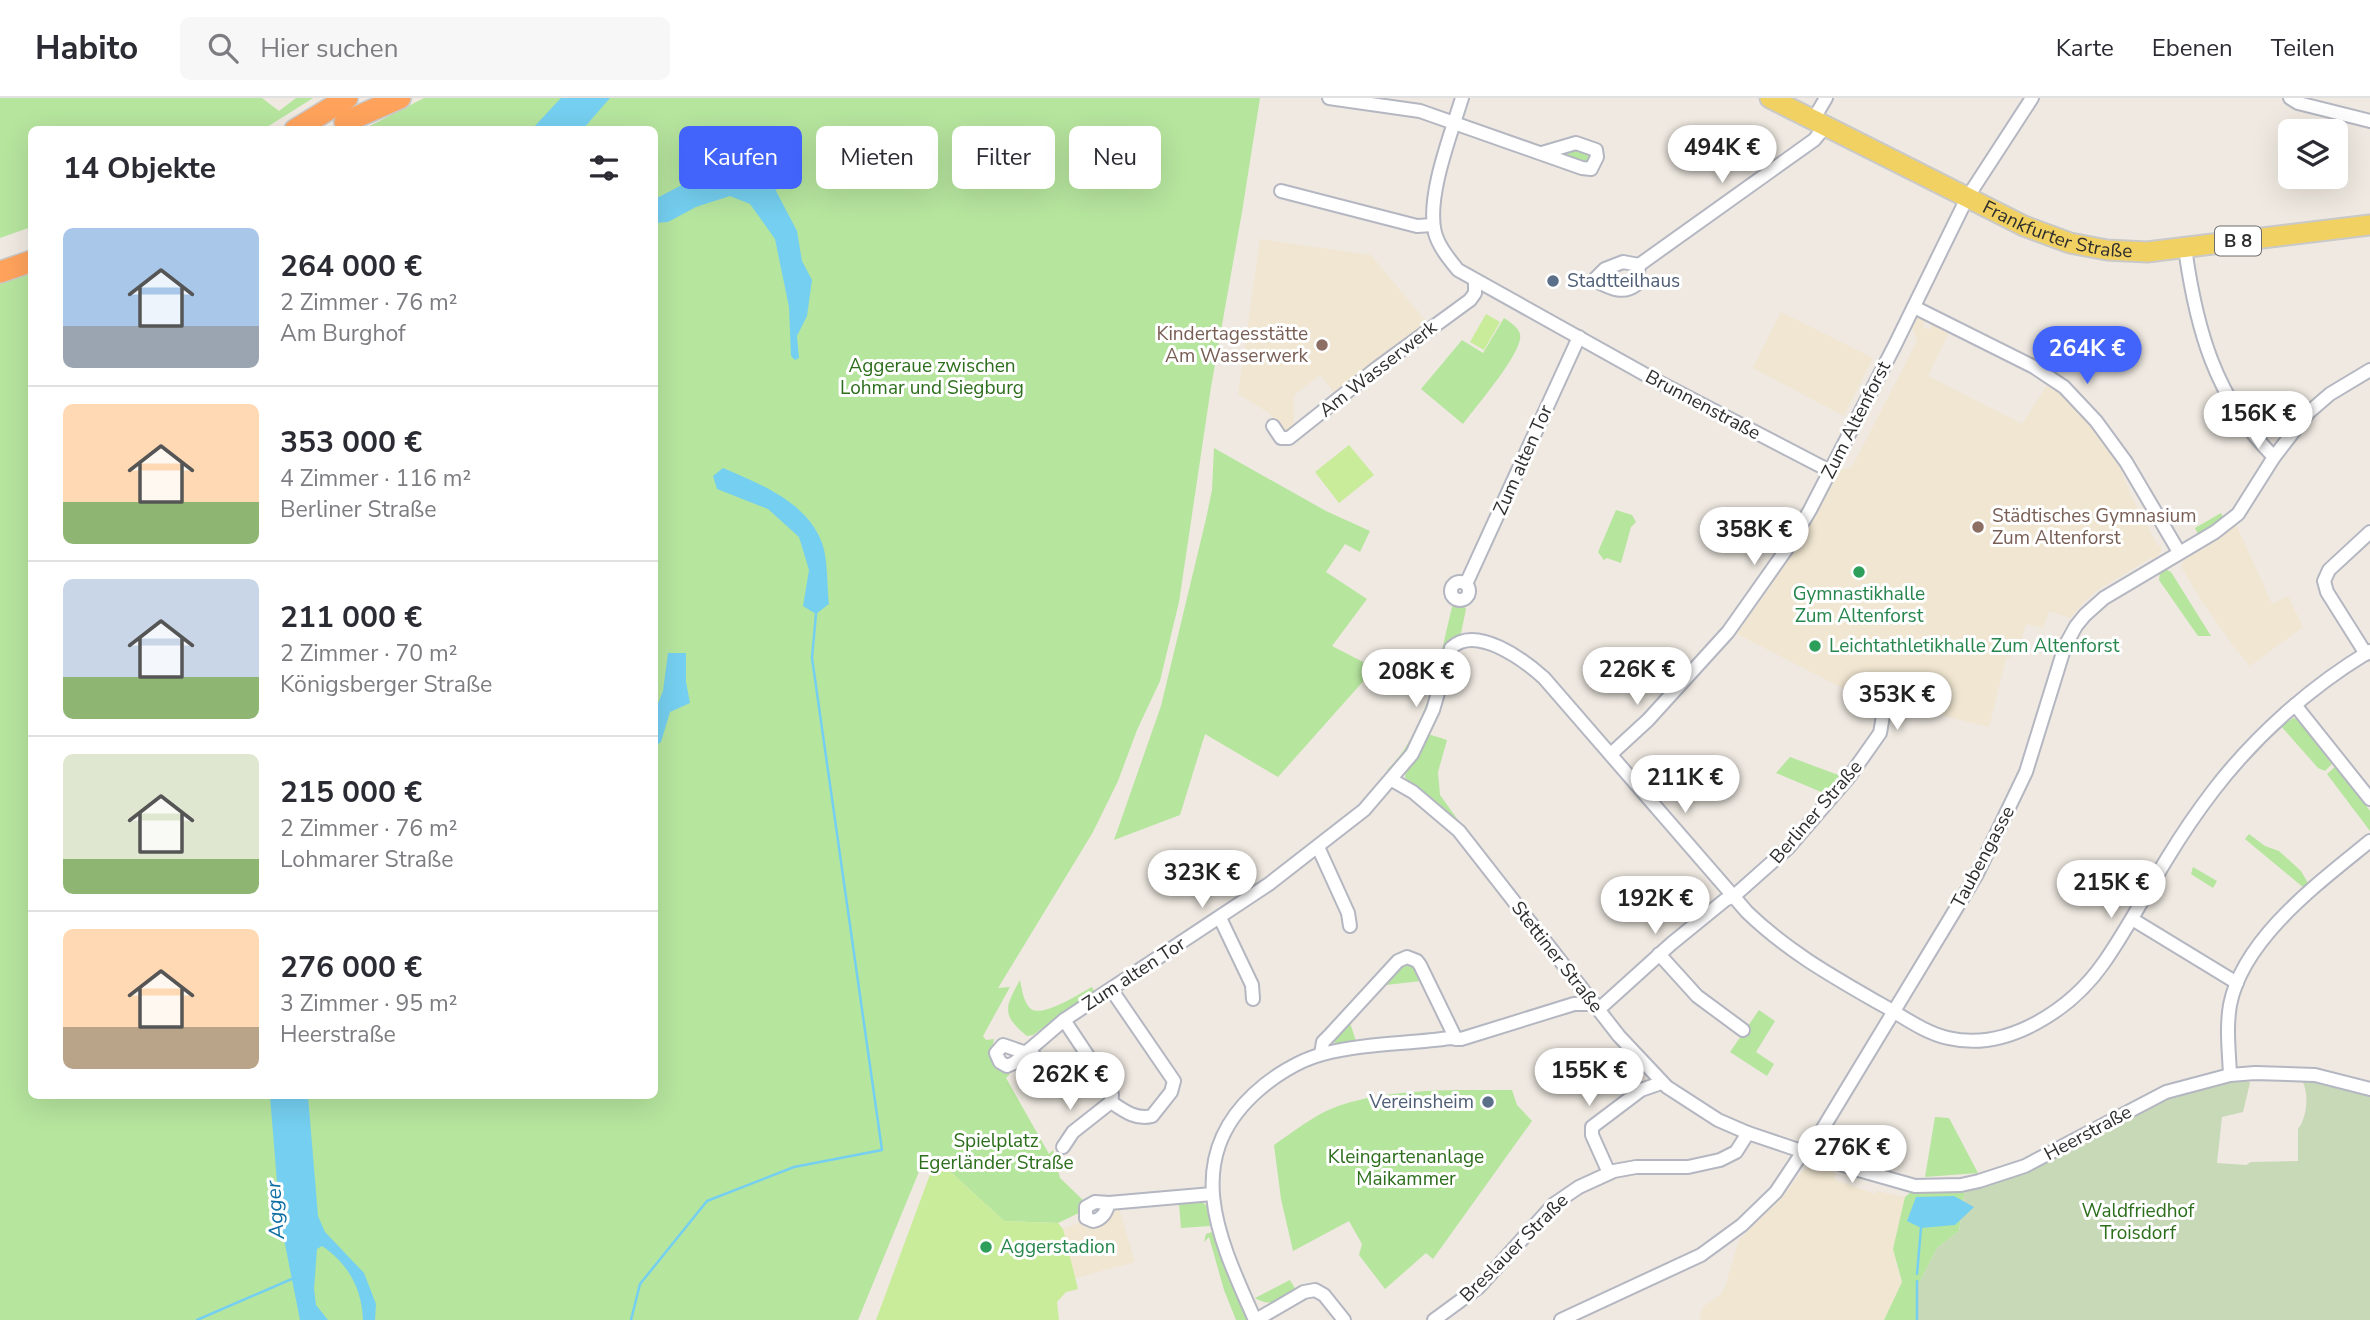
<!DOCTYPE html>
<html lang="de">
<head>
<meta charset="utf-8">
<style>
	body { margin:0; font-family:"Nunito Sans",sans-serif; background:#f7f7f7; color:#2b2b33; height:100vh; display:flex; flex-direction:column; font-size:26px; white-space:nowrap }
	* { box-sizing:border-box; margin:0 }
	p { font-size:23px; color:#7c7c81 }
	.icon { flex:none; width:38px; height:38px; fill:none; stroke:currentColor; stroke-width:2; stroke-linecap:round; stroke-linejoin:round }
	.map { position:relative; flex:1; overflow:hidden }
	.details { position:absolute; left:28px; top:28px; width:630px; height:973px; display:flex; flex-direction:column; background:#fff; border-radius:10px; box-shadow:0 7px 28px #0002 }
	.details>* { flex:none }
	.top-card { position:absolute; left:679px; top:28px; width:665px; height:63px; display:flex; gap:14px }
	.tools { position:absolute; left:2278px; top:21px; display:grid; gap:14px }
	.tools a { display:grid; place-items:center; width:70px; height:70px; border-radius:10px; background:#fff; box-shadow:0 7px 28px #0002; font-size:35px }
	.price { position:absolute; translate:-50% -60px; padding:0 16px; border-radius:24px; background:#fff; color:#222; font-size:23px; line-height:46px; filter:drop-shadow(0 2px 4px #0008) }
	.price::after { content:''; position:absolute; left:50%; top:42px; width:21px; height:16px; margin-left:-10px; background:inherit; clip-path:polygon(0 0,100% 0,50% 100%) }
	.price.current { background:#4264fb; color:#fff }
	ul { padding:0; list-style:none }
	li { display:flex; align-items:center; gap:21px; height:175px; padding:0 35px }
	li+li { border-top:2px solid #e1e1e2 }
	li span { display:grid; place-items:center; flex:none; width:196px; height:140px; border-radius:10px; color:#555 }
	li>.icon { margin-inline-start:auto }
	span .icon { width:84px; height:84px; fill:#fffc; stroke-width:1 }
	li b { font-size:30px }
	h2 { display:flex; justify-content:space-between; align-items:center; height:84px; padding:0 35px; font-size:30px }
	.chip { padding:0 24px; border-radius:10px; background:#fff; box-shadow:0 7px 28px #0002; font-size:24px; line-height:63px }
	.chip.current { background:#4264fb; color:#fff }
	header { display:flex; align-items:center; gap:42px; box-sizing:border-box; height:98px; padding:0 35px; background:#fff; border-bottom:2px solid #e1e1e2 }
	header strong { font-size:33px }
	nav { display:flex; gap:38px; margin-inline-start:auto; font-size:24px }
	.search { width:490px; height:63px; background:#f7f7f7; display:flex; align-items:center; gap:18px; box-sizing:border-box; padding:0 24px; border-radius:10px; color:#7c7c81; font-size:26px }
	.map>svg:first-child { display:block }
	.education { fill:#f0e6d1 }
	.green { fill:#b6e59e }
	.cemetery { fill:#c8d9b8 }
	.pitch { fill:#c9ec9a }
	.water { fill:#75cff0 }
	.lines { fill:none; stroke-linecap:round; stroke-linejoin:round }
	.stream { stroke:#75cff0; stroke-width:2.5 }
	.street-casing { stroke:#b4b7c1; stroke-width:16 }
	.primary-casing { stroke:#c9c9c9; stroke-width:23 }
	.highway-casing { stroke:#c9c9c9; stroke-width:24 }
	.street { stroke:#fff; stroke-width:12 }
	.primary { stroke:#f2d163; stroke-width:19 }
	.highway { stroke:#ffa35c; stroke-width:21 }
	.service-dot { fill:#5c6f8a; stroke:#fff; stroke-width:2.5 }
	.education-dot { fill:#8d6e63; stroke:#fff; stroke-width:2.5 }
	.leisure-dot { fill:#2e9e5b; stroke:#fff; stroke-width:2.5 }
	.labels { text-anchor:middle; dominant-baseline:central; stroke-width:6; stroke-linejoin:round; paint-order:stroke }
	.shield { fill:#fff; stroke:#6d6d6d; stroke-width:2 }
	.shield-label { font-size:18px; font-weight:bold; fill:#2e2e2e }
	.street-label { font-size:19px; fill:#2e2e2e; stroke:#fff }
	.service-label { font-size:19px; fill:#4e5e75; stroke:#fff; text-anchor:start }
	.education-label { font-size:19px; fill:#785e54; stroke:#fff; text-anchor:end }
	.park-label { font-size:19px; fill:#2c6e1b; stroke:#fff }
	.leisure-label { font-size:19px; fill:#27864d; stroke:#fff; text-anchor:start }
	.water-label { font-size:21px; font-style:italic; fill:#0d6fa3; stroke:#fff }
</style>
</head>
<body>
<header>
<strong>Habito</strong>
<div class="search"><svg class="icon" aria-label="search" viewBox="0 0 24 24"><circle cx="10" cy="10" r="6"/><path d="M15 15l6 6"/></svg>Hier suchen</div>
<nav><a>Karte</a><a>Ebenen</a><a>Teilen</a></nav>
</header>
<div class="map">
<svg width="2370" height="1222" viewBox="0 0 2370 1222">
	<rect width="100%" height="100%" fill="#efe9e1"/>
	<g class="education">
		<polygon points="1260,141 1371,157 1428,226 1336,296 1320,277 1294,297 1294,327 1284,334 1269,315 1238,296"/>
		<polygon points="1781,214 1873,260 1844,318 1753,270"/>
		<polygon points="1918,219 1926,222 1923,229 1929,232 1933,225 1949,234 1928,278 2022,326 2048,286 2078,310 2115,356 2132,400 2158,448 2161,447 2161,453 2156,461 2150,460 2095,494 2083,505 2071,520 2049,513 2043,530 2026,526 2021,544 2018,544 2010,560 2006,560 1989,629 1852,595 1737,536 1796,451 1840,372 1852,369 1917,243 1912,227"/>
		<polygon points="2236,426 2272,506 2288,498 2303,529 2250,568 2231,545 2201,502 2182,470 2182,465 2185,460 2219,440"/>
		<polygon points="1812,1068 1835,1074 1835,1082 1875,1096 1877,1093 1905,1099 1896,1166 1902,1184 1884,1222 1701,1222 1700,1215 1703,1209 1721,1196 1725,1189 1739,1142 1784,1097 1802,1073"/>
		<polygon points="1115,1110 1119,1110 1135,1164 1072,1181 1063,1131 1084,1123 1084,1128 1098,1125"/>
	</g>
	<g class="green">
		<polygon points="0,0 262,0 279,13 296,0 313,0 264,31 32,32 31,129 0,140"/>
		<polygon points="424,0 1260,0 1242,114 1211,289 1179,504 1160,583 1137,632 1118,683 1093,734 998,890 1010,889 983,938 986,942 994,941 991,958 1010,976 1006,980 1049,1056 1053,1052 1060,1080 1086,1105 1083,1113 1058,1125 1004,1123 941,1065 925,1059 858,1222 0,1222 0,182 31,173 32,998 654,998 654,32 364,31"/>
		<polygon points="1576,49 1589,53 1592,58 1587,67 1586,64 1558,56"/>
		<path d="M1504,220C1510,224 1518,229 1520,236C1525,252 1474,311 1463,326L1421,291L1462,242L1483,255Z"/>
		<polygon points="1214,350 1326,413 1370,433 1360,454 1345,446 1326,474 1367,501 1332,548 1375,570 1278,679 1205,636 1180,717 1114,742 1161,608 1206,421 1212,392"/>
		<polygon points="1616,412 1632,417 1636,424 1631,429 1621,465 1607,460 1604,462 1598,454"/>
		<polygon points="2221,415 2223,419 2211,429 2198,436 2195,430"/>
		<polygon points="2165,471 2171,474 2211,538 2198,538 2159,482 2160,474"/>
		<path d="M1453,505L1462,506L1466,511L1461,535L1447,548L1437,586L1422,627L1392,675L1387,672C1428,634 1440,557 1453,505Z"/>
		<polygon points="2293,620 2300,622 2334,664 2325,673 2318,670 2281,628"/>
		<path d="M1428,636L1447,642L1438,674L1440,697L1458,722L1456,724C1442,710 1414,693 1405,679L1406,672Z"/>
		<polygon points="1790,659 1841,678 1826,696 1776,675"/>
		<polygon points="2337,667 2370,713 2370,733 2327,676"/>
		<polygon points="2249,736 2265,748 2279,753 2301,773 2308,785 2304,790 2245,741"/>
		<polygon points="2193,769 2217,783 2213,790 2191,776"/>
		<polygon points="1410,864 1421,883 1386,887 1403,867"/>
		<path d="M1020,882C1022,891 1023,902 1029,909C1039,923 1080,895 1092,889L1094,893L1033,937L1027,938C1001,917 1005,909 1020,882Z"/>
		<polygon points="1759,912 1775,923 1756,954 1774,966 1767,978 1730,954"/>
		<polygon points="1350,925 1357,946 1336,947 1333,940"/>
		<path d="M1512,992L1517,1007L1532,1023L1433,1161L1426,1155L1385,1191L1359,1157L1362,1146L1349,1123L1293,1153L1281,1101L1274,1047C1290,1036 1307,1023 1324,1014C1376,989 1455,992 1512,992Z"/>
		<polygon points="1935,1019 1949,1020 1978,1075 1925,1079"/>
		<polygon points="1918,1088 1965,1090 1959,1133 1937,1150 1918,1187 1918,1222 1884,1222 1902,1184 1893,1151 1905,1099"/>
		<polygon points="1201,1103 1207,1108 1210,1128 1181,1130 1179,1105"/>
		<polygon points="1212,1134 1249,1222 1236,1222 1224,1192 1209,1139 1204,1144 1206,1136"/>
		<path d="M1290,1182L1296,1192C1282,1201 1271,1210 1255,1200Z"/>
	</g>
	<path class="cemetery" d="M2246,981L2250,985L2243,1014L2222,1019L2217,1065L2246,1067L2251,1064L2298,1063V1031C2307,1020 2310,994 2301,981L2370,995V1222H1918V1187L1937,1150L1959,1133L1965,1090L2155,1004L2221,983Z"/>
	<g class="pitch">
		<polygon points="1486,216 1500,224 1484,252 1470,244"/>
		<polygon points="1349,347 1374,377 1339,405 1315,374"/>
		<polygon points="935,1063 941,1065 1004,1123 1058,1125 1063,1131 1078,1191 1066,1194 1057,1204 1059,1222 876,1222"/>
	</g>
	<g class="water">
		<polygon points="561,0 610,0 583,31 532,31"/>
		<polygon points="787,38 796,39 797,45 786,53 778,53 777,44"/>
		<polygon points="729,69 737,73 746,73 751,82 768,77 780,79 776,93 797,133 802,163 812,182 807,218 797,238 799,260 795,262 791,258 789,209 775,141 750,106 730,98 696,109 668,124 655,125 655,101 705,75"/>
		<path d="M723,370C760,386 807,404 822,445C828,461 827,489 829,506L816,516L803,508L809,472L799,439L768,411L717,391L713,378Z"/>
		<polygon points="668,555 686,555 686,584 690,605 670,614 661,644 655,648 655,613 663,593"/>
		<path d="M270,998H308L318,1118L325,1134L364,1175L376,1206L375,1222H363C362,1191 348,1165 322,1148L317,1151L314,1191L316,1207L328,1222H300L280,1121Z"/>
		<polygon points="1954,1098 1974,1109 1955,1127 1921,1130 1907,1123 1916,1099"/>
	</g>
	<g class="lines">
		<g class="stream">
			<polyline points="1917,1176 1921,1130"/>
			<polyline points="197,1222 294,1180"/>
			<polyline points="631,1222 640,1186 707,1103 794,1069 882,1052 812,560 816,516"/>
			<polyline points="1917,1222 1917,1183"/>
		</g>
		<g class="street-casing">
			<g id="street">
				<polyline points="1329,0 1420,13 1582,70 1591,71 1597,59 1596,52 1576,45 1542,55"/>
				<path d="M1462,0C1451,36 1426,99 1435,135C1439,149 1449,161 1458,172L1655,282L1830,373"/>
				<polyline points="2290,0 2298,5 2370,23"/>
				<polyline points="1813,22 1826,0"/>
				<polyline points="1281,93 1417,128 1433,127"/>
				<path d="M2185,150C2196,230 2215,300 2274,359"/>
				<path d="M1623,164L1639,167L1637,186C1622,198 1609,189 1594,182L1605,171Z"/>
				<polyline points="1639,167 1814,42 1825,29"/>
				<polyline points="1914,209 2034,269 2064,289 2096,323 2126,364 2179,454"/>
				<polyline points="1273,328 1281,340 1289,340 1377,270 1470,202 1475,195 1475,183"/>
				<circle cx="1460" cy="493" r="9"/>
				<polyline points="1466,486 1579,239"/>
				<polyline points="2366,556 2327,494 2324,483 2329,472 2370,434"/>
				<polyline points="2295,607 2370,701"/>
				<polyline points="1611,656 1648,622 1728,534 1788,449 1810,412 1895,247 1967,100 2032,0"/>
				<polyline points="1392,682 1413,694 1459,733 1619,938 1667,989 1718,1022 1748,1035 1855,1071 1915,1088 1961,1087 1979,1083 2025,1068 2166,994 2230,977 2255,975 2315,977 2370,991"/>
				<polyline points="1318,749 1348,815 1350,828"/>
				<polyline points="1220,820 1252,887 1253,901"/>
				<polyline points="2132,821 2237,885"/>
				<polyline points="1659,856 1697,898 1743,932"/>
				<polyline points="1599,911 1671,846 1725,802 1734,798 1788,750 1849,679 1880,635 1884,612"/>
				<polyline points="1064,922 1108,988 1112,997 1111,1004"/>
				<polyline points="1029,952 1052,978"/>
				<path d="M1026,955L1003,947L996,955L1000,964L1007,968L1014,965L1064,922L1269,786L1364,712L1412,656L1433,612L1451,550C1476,526 1524,562 1544,580L1747,814C1786,852 1830,877 1877,904C1900,916 1922,934 1948,940C2008,954 2072,911 2105,863C2128,830 2147,793 2168,759C2182,736 2197,714 2213,693C2255,638 2310,589 2370,553"/>
				<polyline points="1321,956 1323,944 1329,938 1398,863 1407,859 1417,863 1420,867 1456,941"/>
				<path d="M2230,977C2229,953 2226,931 2230,907C2243,840 2320,784 2370,743"/>
				<path d="M1111,1004C1124,1013 1136,1022 1152,1018L1171,994L1174,983L1111,891"/>
				<polyline points="1063,1049 1073,1034 1111,1004"/>
				<polyline points="1609,1075 1592,1037 1592,1029 1641,992 1661,985"/>
				<path d="M1109,1105C1106,1114 1103,1121 1093,1123L1086,1120V1109L1095,1104L1109,1105L1212,1096"/>
				<path d="M1255,1222C1221,1145 1180,1065 1254,996C1272,979 1299,962 1323,956C1364,945 1409,946 1450,940L1461,941L1574,906H1595"/>
				<polyline points="1256,1222 1304,1194 1315,1192 1324,1197 1344,1222"/>
				<polyline points="1434,1222 1479,1189 1554,1106 1579,1089 1614,1073 1636,1069 1688,1069 1720,1062 1736,1054 1748,1035"/>
				<polyline points="1561,1222 1701,1157 1742,1127 1776,1094 1798,1061 1808,1055 1977,776 2026,674 2065,548 2076,528 2085,517 2104,500 2215,434 2238,416 2274,359 2308,315 2330,296 2370,272"/>
			</g>
		</g>
		<g class="primary-casing">
			<g id="primary">
				<path id="s1" d="M1770,0L2024,128L2070,145L2107,152L2147,154L2370,127"/>
			</g>
		</g>
		<g class="highway-casing">
			<g id="highway">
				<polyline points="345,24 400,0"/>
				<polyline points="295,32 347,0"/>
				<polyline points="0,174 32,163"/>
			</g>
		</g>
		<use href="#street" class="street"/>
		<use href="#primary" class="primary"/>
		<use href="#highway" class="highway"/>
	</g>
	<g class="service-dot">
		<circle cx="1553" cy="183" r="7"/>
		<circle cx="1488" cy="1004" r="7"/>
	</g>
	<g class="education-dot">
		<circle cx="1322" cy="247" r="7"/>
		<circle cx="1978" cy="429" r="7"/>
	</g>
	<g class="leisure-dot">
		<circle cx="1859" cy="474" r="7"/>
		<circle cx="1815" cy="548" r="7"/>
		<circle cx="986" cy="1149" r="7"/>
	</g>
	<g class="labels">
		<rect class="shield" x="2215" y="128.5" width="46" height="29" rx="5"/>
		<g class="shield-label">
			<text x="2238" y="143">B 8</text>
		</g>
		<g class="street-label">
			<text stroke="none"><textPath href="#s1" startOffset="318">Frankfurter Straße</textPath></text>
			<text transform="translate(1378 271) rotate(-38)">Am Wasserwerk</text>
			<text transform="translate(1703 307) rotate(28)">Brunnenstraße</text>
			<text transform="translate(1856 322) rotate(-63)">Zum Altenforst</text>
			<text transform="translate(1523 362) rotate(-66)">Zum alten Tor</text>
			<text transform="translate(1816 714) rotate(-49)">Berliner Straße</text>
			<text transform="translate(1983 759) rotate(-62)">Taubengasse</text>
			<text transform="translate(1557 859) rotate(52)">Stettiner Straße</text>
			<text transform="translate(1134 876) rotate(-33)">Zum alten Tor</text>
			<text transform="translate(2088 1035) rotate(-28)">Heerstraße</text>
			<text transform="translate(1514 1150) rotate(-45)">Breslauer Straße</text>
		</g>
		<g class="service-label">
			<text x="1567" y="183">Stadtteilhaus</text>
			<text x="1474" y="1004" text-anchor="end">Vereinsheim</text>
		</g>
		<g class="education-label">
			<text x="1308" y="236">Kindertagesstätte<tspan x="1308" dy="22">Am Wasserwerk</tspan></text>
			<text x="1992" y="418" text-anchor="start">Städtisches Gymnasium<tspan x="1992" dy="22">Zum Altenforst</tspan></text>
		</g>
		<g class="park-label">
			<text x="932" y="268">Aggeraue zwischen<tspan x="932" dy="22">Lohmar und Siegburg</tspan></text>
			<text x="996" y="1043">Spielplatz<tspan x="996" dy="22">Egerländer Straße</tspan></text>
			<text x="1406" y="1059">Kleingartenanlage<tspan x="1406" dy="22">Maikammer</tspan></text>
			<text x="2138" y="1113">Waldfriedhof<tspan x="2138" dy="22">Troisdorf</tspan></text>
		</g>
		<g class="leisure-label">
			<text x="1859" y="496" text-anchor="middle">Gymnastikhalle<tspan x="1859" dy="22">Zum Altenforst</tspan></text>
			<text x="1829" y="548">Leichtathletikhalle Zum Altenforst</text>
			<text x="1000" y="1149">Aggerstadion</text>
		</g>
		<g class="water-label">
			<text transform="translate(275 1112) rotate(-94)">Agger</text>
		</g>
	</g>
</svg>
<div class="tools">
<a><svg class="icon" aria-label="layers" viewBox="0 0 24 24"><path d="M12 4l9 5-9 5-9-5zM3 14l9 5 9-5"/></svg></a>
</div>
<b class="price" style="left:1722px;top:87px">494K €</b>
<b class="price current" style="left:2087px;top:288px">264K €</b>
<b class="price" style="left:2258px;top:353px">156K €</b>
<b class="price" style="left:1754px;top:469px">358K €</b>
<b class="price" style="left:1637px;top:609px">226K €</b>
<b class="price" style="left:1416px;top:611px">208K €</b>
<b class="price" style="left:1897px;top:634px">353K €</b>
<b class="price" style="left:1685px;top:717px">211K €</b>
<b class="price" style="left:1202px;top:812px">323K €</b>
<b class="price" style="left:2111px;top:822px">215K €</b>
<b class="price" style="left:1655px;top:838px">192K €</b>
<b class="price" style="left:1589px;top:1010px">155K €</b>
<b class="price" style="left:1070px;top:1014px">262K €</b>
<b class="price" style="left:1852px;top:1087px">276K €</b>
<div class="top-card">
<a class="chip current">Kaufen</a>
<a class="chip">Mieten</a>
<a class="chip">Filter</a>
<a class="chip">Neu</a>
</div>
<section class="details">
<h2>14 Objekte<svg class="icon" aria-label="filters" viewBox="0 0 24 24"><path d="M4 7h16M4 17h16"/><circle cx="9" cy="7" r="2"/><circle cx="15" cy="17" r="2"/></svg></h2>
<ul>
<li><span style="background:linear-gradient(#a9c7e8 70%,#9aa5b1 0)"><svg class="icon" aria-label="home" viewBox="0 0 24 24"><path d="M3 11l9-7 9 7M6 9v11h12V9"/></svg></span><div><b>264 000 €</b><p>2 Zimmer · 76 m²</p><p>Am Burghof</p></div></li>
<li><span style="background:linear-gradient(#ffd9b3 70%,#8fb573 0)"><svg class="icon" aria-label="home" viewBox="0 0 24 24"><path d="M3 11l9-7 9 7M6 9v11h12V9"/></svg></span><div><b>353 000 €</b><p>4 Zimmer · 116 m²</p><p>Berliner Straße</p></div></li>
<li><span style="background:linear-gradient(#c9d6e8 70%,#8fb573 0)"><svg class="icon" aria-label="home" viewBox="0 0 24 24"><path d="M3 11l9-7 9 7M6 9v11h12V9"/></svg></span><div><b>211 000 €</b><p>2 Zimmer · 70 m²</p><p>Königsberger Straße</p></div></li>
<li><span style="background:linear-gradient(#dfe7d0 75%,#8fb573 0)"><svg class="icon" aria-label="home" viewBox="0 0 24 24"><path d="M3 11l9-7 9 7M6 9v11h12V9"/></svg></span><div><b>215 000 €</b><p>2 Zimmer · 76 m²</p><p>Lohmarer Straße</p></div></li>
<li><span style="background:linear-gradient(#ffd9b3 70%,#b9a48a 0)"><svg class="icon" aria-label="home" viewBox="0 0 24 24"><path d="M3 11l9-7 9 7M6 9v11h12V9"/></svg></span><div><b>276 000 €</b><p>3 Zimmer · 95 m²</p><p>Heerstraße</p></div></li>
</ul>
</section>
</div>
</body>
</html>
